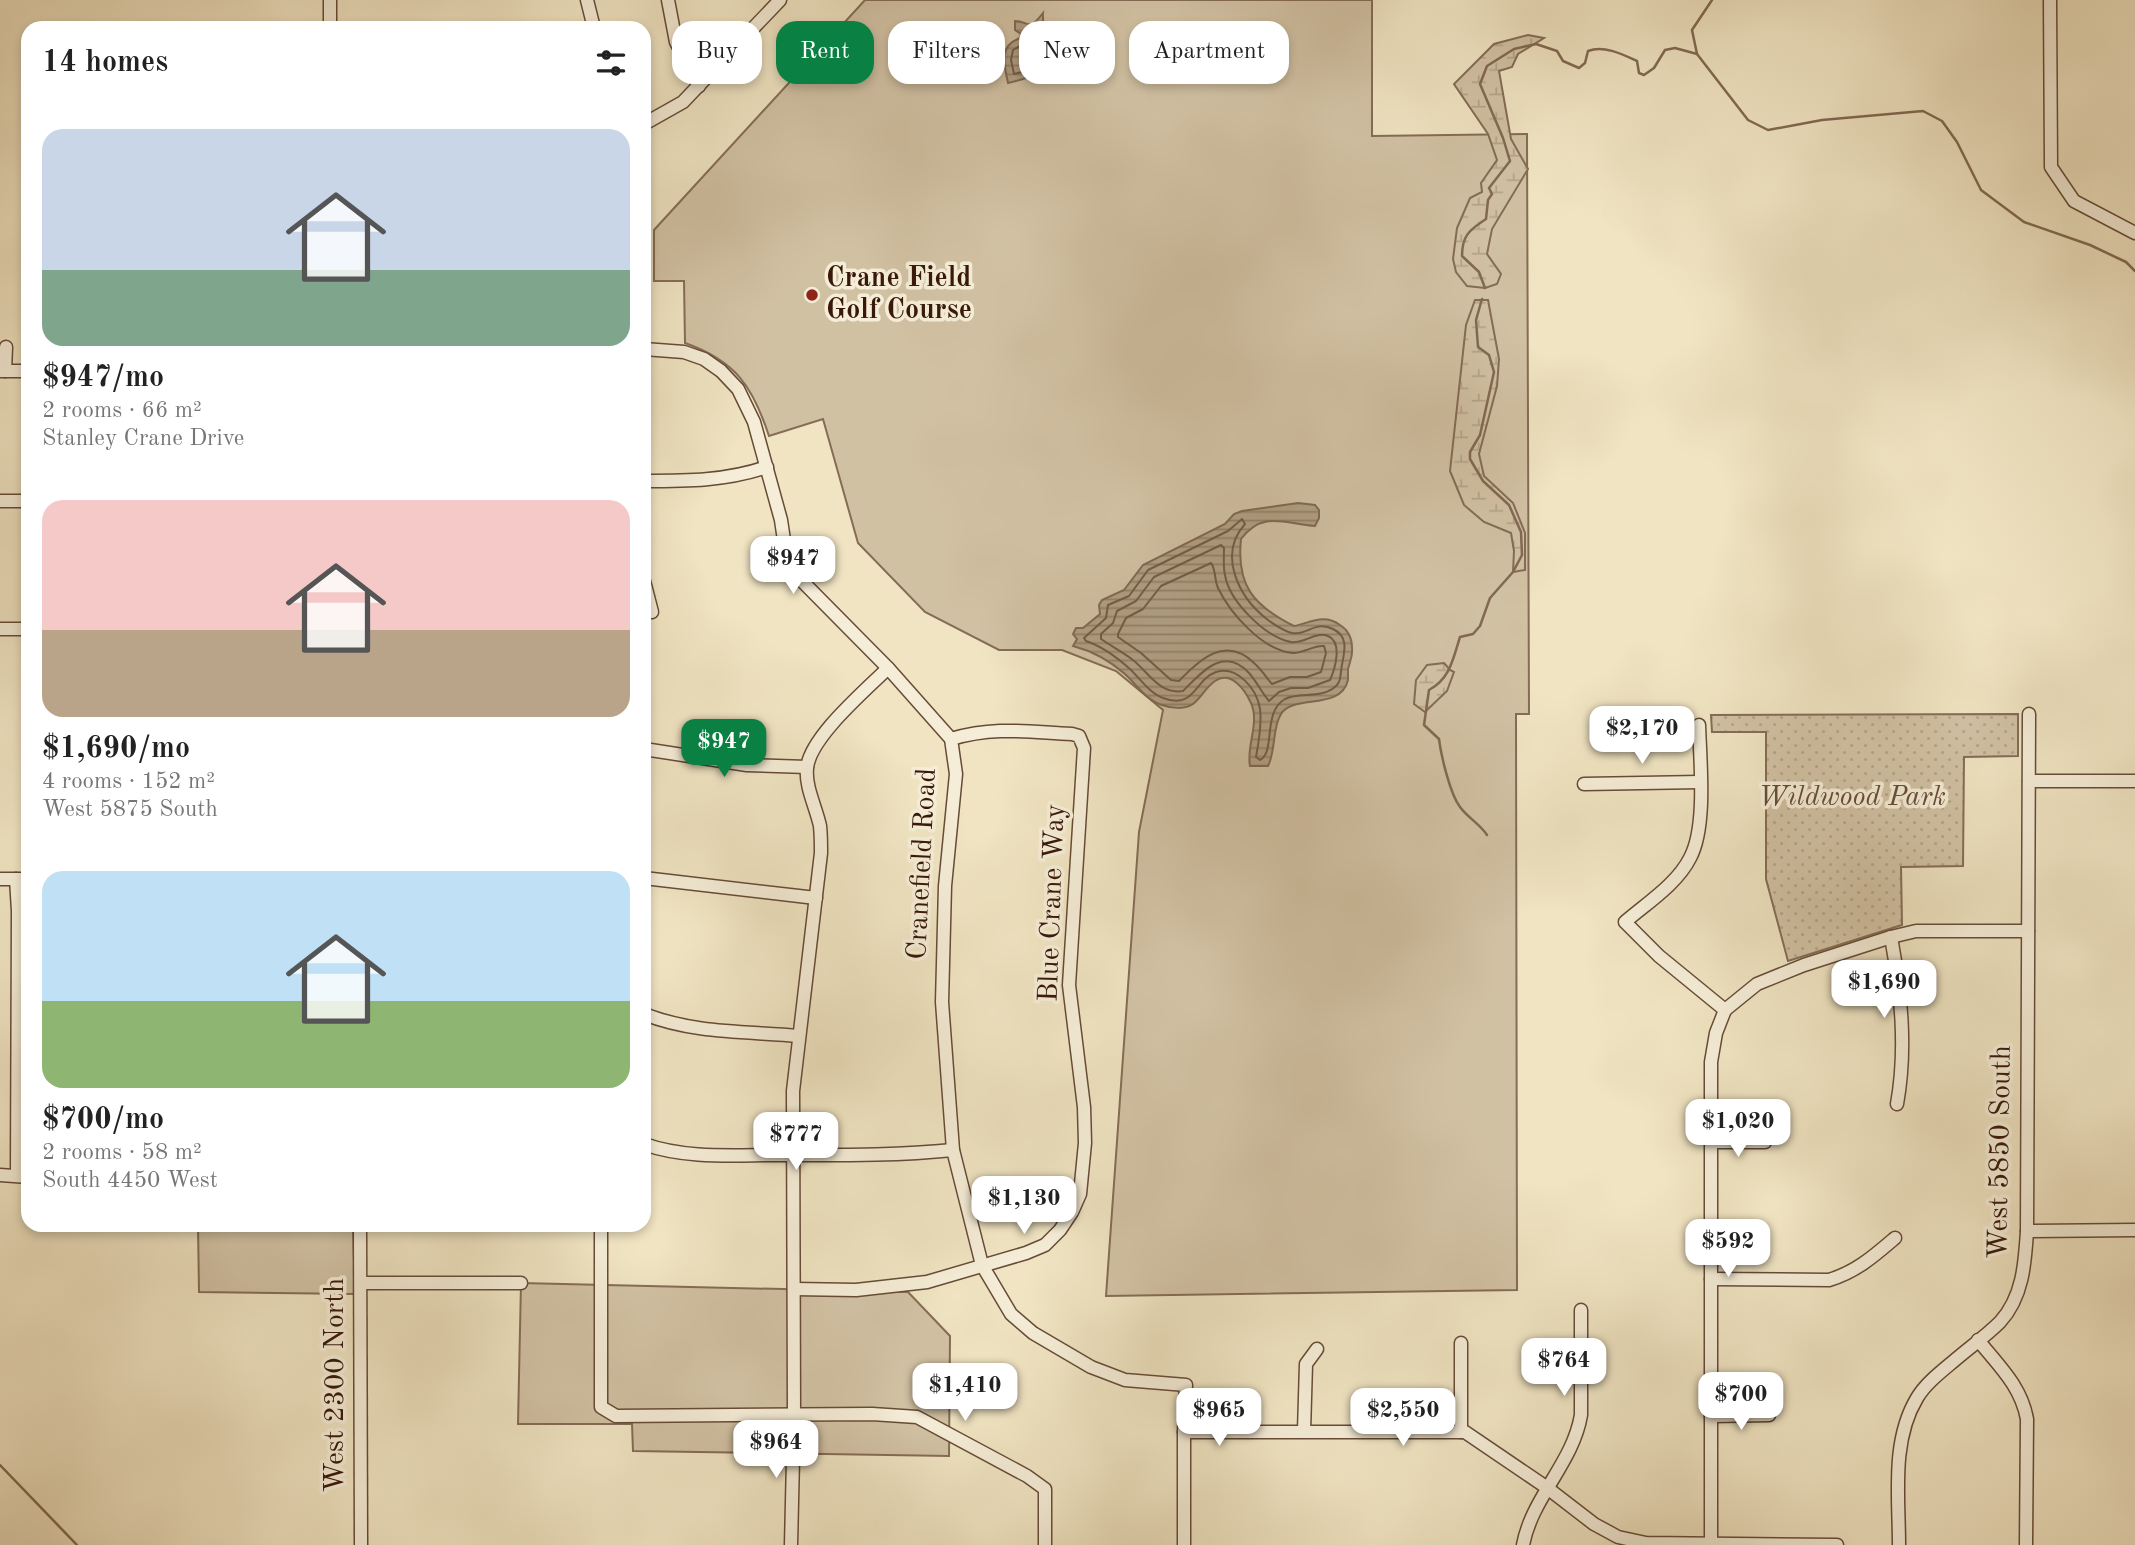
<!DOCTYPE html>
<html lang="en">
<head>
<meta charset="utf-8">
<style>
	body { margin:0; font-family:"Old Standard TT",serif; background:#f2f2f2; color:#222; height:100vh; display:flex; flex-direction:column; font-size:26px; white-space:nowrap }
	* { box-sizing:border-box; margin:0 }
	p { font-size:23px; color:#767676 }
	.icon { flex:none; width:38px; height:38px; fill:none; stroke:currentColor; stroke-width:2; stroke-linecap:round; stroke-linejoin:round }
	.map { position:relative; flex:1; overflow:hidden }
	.panel { position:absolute; left:21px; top:21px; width:630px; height:1211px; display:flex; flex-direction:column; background:#fff; border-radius:21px; box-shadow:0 4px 10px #0003 }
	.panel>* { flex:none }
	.hud { position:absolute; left:672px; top:21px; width:665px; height:63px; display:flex; gap:14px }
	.price { position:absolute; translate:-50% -60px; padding:0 16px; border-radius:14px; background:#fff; color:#222; font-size:23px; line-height:46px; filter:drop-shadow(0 2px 4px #0008) }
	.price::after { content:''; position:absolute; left:50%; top:42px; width:21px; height:16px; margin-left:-10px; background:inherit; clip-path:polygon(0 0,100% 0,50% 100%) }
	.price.active { background:#0b8043; color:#fff }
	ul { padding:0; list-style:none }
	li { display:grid; align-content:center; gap:14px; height:371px; padding:0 21px }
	li span { display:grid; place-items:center; height:217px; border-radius:21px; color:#555 }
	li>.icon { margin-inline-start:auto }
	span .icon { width:126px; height:126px; fill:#fffc; stroke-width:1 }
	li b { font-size:30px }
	h2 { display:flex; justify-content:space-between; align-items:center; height:84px; padding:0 21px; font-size:30px }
	.chip { padding:0 24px; border-radius:21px; background:#fff; box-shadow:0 4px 10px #0003; font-size:24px; line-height:63px }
	.chip.active { background:#0b8043; color:#fff }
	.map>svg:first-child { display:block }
	.grass { fill:#d1c1a3; stroke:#846c56; stroke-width:2 }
	.wetland { fill:url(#wetland-marsh); stroke:#846c56; stroke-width:2 }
	.park { fill:url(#park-dots); stroke:#846c56; stroke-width:2 }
	.water { fill:url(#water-rules); stroke:#816952; stroke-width:2 }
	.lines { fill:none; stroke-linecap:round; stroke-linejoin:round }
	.shore { stroke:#745c46; stroke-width:2 }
	.stream { stroke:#816952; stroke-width:2.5 }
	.minor-casing { stroke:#664b37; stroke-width:15 }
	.minor { stroke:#f5edd7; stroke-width:12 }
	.poi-dot { fill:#8f2418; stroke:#f5edd7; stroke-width:2.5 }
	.labels { text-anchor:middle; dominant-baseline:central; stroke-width:7; stroke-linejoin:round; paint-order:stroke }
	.poi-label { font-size:28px; font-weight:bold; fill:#381809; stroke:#f5edd7; text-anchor:start }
	.park-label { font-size:28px; font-style:italic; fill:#664b37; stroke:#f5edd7 }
	.street-label { font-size:28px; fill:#381809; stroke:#f5edd7 }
</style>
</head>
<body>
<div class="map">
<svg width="2135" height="1545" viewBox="0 0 2135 1545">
	<defs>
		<pattern id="wetland-marsh" width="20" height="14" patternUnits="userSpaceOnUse" patternTransform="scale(1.75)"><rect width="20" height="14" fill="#d1c1a3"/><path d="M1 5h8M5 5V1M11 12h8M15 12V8" fill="none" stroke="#b4a58b"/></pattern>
		<pattern id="park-dots" width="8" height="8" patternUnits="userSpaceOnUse" patternTransform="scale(1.75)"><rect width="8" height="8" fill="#d1c1a3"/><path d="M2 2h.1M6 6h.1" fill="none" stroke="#b4a58b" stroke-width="1.8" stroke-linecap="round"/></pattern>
		<pattern id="water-rules" width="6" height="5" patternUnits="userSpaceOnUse" patternTransform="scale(1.75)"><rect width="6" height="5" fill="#b19f83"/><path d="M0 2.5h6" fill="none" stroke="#918169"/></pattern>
	</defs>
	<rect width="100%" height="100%" fill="#f0e4c2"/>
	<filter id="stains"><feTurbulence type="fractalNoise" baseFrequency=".00286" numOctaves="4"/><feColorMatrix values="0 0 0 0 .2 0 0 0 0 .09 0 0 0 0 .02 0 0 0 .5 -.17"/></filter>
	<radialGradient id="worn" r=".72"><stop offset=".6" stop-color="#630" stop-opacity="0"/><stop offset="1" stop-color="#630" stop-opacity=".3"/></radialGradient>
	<g class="grass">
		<path d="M865,0H1372V136L1527,134L1529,714H1516L1517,1290L1106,1296L1139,832L1163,710L1116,671L1062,650H999L925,612L858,543L823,419L769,436C753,387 736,361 685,343L684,281H654V230Z"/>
		<polygon points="198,1225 353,1225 355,1294 199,1292"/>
		<polygon points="521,1283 908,1292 950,1336 949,1456 633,1451 632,1424 518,1424"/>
	</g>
	<g class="wetland">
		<polygon points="1528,35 1544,38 1518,54 1512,67 1499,71 1511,139 1528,169 1492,229 1487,254 1501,274 1497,284 1485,288 1467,286 1456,272 1453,259 1457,228 1470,198 1482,192 1481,183 1497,160 1488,134 1454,84 1494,44"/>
		<polygon points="1475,300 1488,300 1499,359 1497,386 1479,454 1484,476 1513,503 1525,533 1525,570 1513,572 1514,551 1511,533 1484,522 1464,505 1450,471 1466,325"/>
		<polygon points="1444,663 1450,670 1454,672 1447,691 1425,712 1414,704 1416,680 1427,665"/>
	</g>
	<polygon class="park" points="2018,714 2018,756 1964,757 1963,866 1901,867 1902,925 1788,961 1766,879 1766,732 1712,732 1711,715"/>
	<g class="water">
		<path d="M1043,13C1042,30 1048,35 1062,43C1051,70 1035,77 1008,83C1004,64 998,46 1020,38L1021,34L1015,30V21C1031,22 1028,32 1043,13Z"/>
		<path d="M1298,503L1315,505L1319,510V518L1315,526C1285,524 1263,510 1241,539C1236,586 1254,606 1294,626C1310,623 1324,613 1340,625C1348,630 1352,639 1352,648C1353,656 1350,661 1348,669C1348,672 1348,676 1348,680C1341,711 1293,694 1281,714C1272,728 1276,750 1268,766H1250C1246,746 1260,723 1251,703C1245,690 1231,670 1215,681C1206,687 1201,698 1193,704C1185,710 1170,708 1162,705C1146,700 1136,684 1125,674C1110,661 1092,651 1073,646L1077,639L1073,634L1076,628H1083L1100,614L1099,605L1102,600L1124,590L1143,565L1225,524L1234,514L1242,511Z"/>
	</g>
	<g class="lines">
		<g class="shore">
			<polygon points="1035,30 1052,45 1051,50 1030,70 1014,74 1011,60 1013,50 1025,43 1028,33"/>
			<path d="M1242,519L1245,524C1217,555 1239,598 1268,620C1275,625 1284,631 1292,633C1307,636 1315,620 1333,629C1352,638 1342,657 1341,672C1340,677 1341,682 1336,686C1321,700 1300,691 1285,699C1262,712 1276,752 1260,760L1256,757C1259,741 1262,724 1260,709C1257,689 1237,665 1216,672C1194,680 1195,710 1163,698C1150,693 1140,679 1131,670C1119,659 1101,646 1086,641L1084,638L1106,618L1108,605L1129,596L1148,570L1228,531Z"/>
			<path d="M1221,545L1224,548C1224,557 1223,567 1225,575C1229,601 1265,637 1291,642C1305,644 1315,631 1328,636C1343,642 1335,669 1330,680L1308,688H1291L1279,692L1269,701C1262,693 1257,682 1249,673C1224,645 1201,673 1183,691C1160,695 1149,673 1133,660C1123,652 1111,646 1101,639V634L1113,623L1117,611L1136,601L1154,577Z"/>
			<path d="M1211,563C1216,569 1214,579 1218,588C1230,613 1263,651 1293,653C1304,653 1314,645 1324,646L1326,653L1321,672L1307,677H1290L1272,684C1266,677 1261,669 1254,663C1225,635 1199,660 1179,681L1171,680L1141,653L1118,637V634L1126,618L1143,609L1161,586Z"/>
		</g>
		<g class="stream">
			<polyline points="1712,0 1692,30 1697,54 1748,120 1768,130 1822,120 1923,111 1942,121 1957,142 1981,190 2024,222 2090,245 2126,262 2135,271"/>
			<path d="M1485,288L1479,272L1462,256C1462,236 1469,230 1486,219L1488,200L1492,194L1489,188L1510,161L1503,138L1480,84L1487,66L1514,49L1536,44L1557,51L1563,61L1579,68L1585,63L1588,51C1604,45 1622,54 1637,61L1639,73L1644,75L1654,68L1665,50L1675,48L1697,54"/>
			<path d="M1482,299L1476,320L1478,347L1489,355L1494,372L1480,435L1470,452V459L1483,481L1509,505L1521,532L1522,555L1513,572L1490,598L1480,626L1473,634L1460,637C1453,659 1450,679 1429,690L1424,725L1439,739C1441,755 1450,794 1460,807C1468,818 1480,824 1487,835"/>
			<polyline points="0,1465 77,1545"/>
		</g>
		<g class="minor-casing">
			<g id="minor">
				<polyline points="587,0 594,28"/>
				<polyline points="668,0 676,42 699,86"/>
				<polyline points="2050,0 2051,167 2074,201 2135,233"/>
				<polyline points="330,28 330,0"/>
				<polyline points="644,124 683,102 780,0"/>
				<polyline points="644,349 684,352 704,359 721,371 738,389 754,422 781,520 785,547 800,579 888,668 951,739 956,774 945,886 942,1002 953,1150 982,1265 1011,1314 1033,1333 1091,1367 1125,1380 1186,1385 1184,1432 1184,1545"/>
				<polyline points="0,371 28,371"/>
				<polyline points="5,371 6,347"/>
				<path d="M644,481C687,481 726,481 767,467"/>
				<polyline points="0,501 28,501"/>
				<polyline points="644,581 652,612"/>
				<polyline points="0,629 28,629"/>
				<path d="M1699,725C1700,760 1707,827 1690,858C1677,884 1647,903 1625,922L1659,956L1725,1010L1757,984L1804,965L1891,937L1916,931H2028"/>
				<polyline points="644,749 747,765 807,767"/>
				<polyline points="2029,781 2135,781"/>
				<polyline points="1584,784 1700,782"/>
				<polyline points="644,878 816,898"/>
				<polyline points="0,879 28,879"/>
				<polyline points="16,879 18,911 17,1175"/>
				<path d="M1891,937C1901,992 1907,1049 1897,1104"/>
				<path d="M644,1014C695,1034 746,1031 799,1036"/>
				<polyline points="1711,1142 1765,1142"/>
				<path d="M644,1144C686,1159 733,1155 777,1155C836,1155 894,1156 953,1150"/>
				<polyline points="0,1175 28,1177"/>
				<polyline points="360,1225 361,1545"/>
				<polyline points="601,1225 601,1407 616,1416 872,1414 917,1417 1027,1476 1045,1489 1045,1545"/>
				<polyline points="2027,1231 2135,1230"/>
				<path d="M1711,1279L1829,1280C1856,1272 1874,1256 1895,1238"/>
				<polyline points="361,1283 521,1283"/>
				<path d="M794,1289L856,1290L927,1282L1026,1253L1045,1245L1060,1230L1072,1212L1080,1194L1085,1143L1084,1107L1069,985L1084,748L1079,736L1072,734C1027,732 995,726 951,739"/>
				<path d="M1978,1340C1999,1366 2021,1386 2027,1419L2026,1545"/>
				<polyline points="1461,1343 1461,1432"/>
				<polyline points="1711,1416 1769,1415"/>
				<polyline points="1304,1431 1306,1364 1317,1349"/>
				<polyline points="1184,1432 1465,1432 1546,1487 1594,1524 1618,1537 1646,1543 1837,1545"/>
				<polyline points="1711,1544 1711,1062 1716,1033 1725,1010"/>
				<path d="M791,1545L794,1416L793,1091L821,853C821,844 821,835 820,826C816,807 805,787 807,768C810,737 866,690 888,668"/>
				<path d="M1523,1545C1532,1497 1573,1463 1581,1415V1310"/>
				<path d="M1899,1545C1899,1497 1891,1441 1917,1398C1926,1383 1942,1371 1955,1360C1970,1347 1986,1336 2000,1322C2023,1297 2025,1263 2027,1231L2029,714"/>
			</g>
		</g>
		<use href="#minor" class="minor"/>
	</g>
	<circle class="poi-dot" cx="812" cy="295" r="7"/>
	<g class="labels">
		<g class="poi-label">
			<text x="826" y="279">Crane Field<tspan x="826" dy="32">Golf Course</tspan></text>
		</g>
		<g class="park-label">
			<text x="1852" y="798">Wildwood Park</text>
		</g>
		<g class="street-label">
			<text transform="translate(923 864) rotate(-87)">Cranefield Road</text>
			<text transform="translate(1053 903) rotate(-88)">Blue Crane Way</text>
			<text transform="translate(2001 1152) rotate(-89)">West 5850 South</text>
			<text transform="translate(336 1385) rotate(-90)">West 2300 North</text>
		</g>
	</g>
	<rect width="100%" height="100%" filter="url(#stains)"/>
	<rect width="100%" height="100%" fill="url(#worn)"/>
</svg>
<b class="price" style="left:793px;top:596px">$947</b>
<b class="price" style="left:1642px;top:766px">$2,170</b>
<b class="price active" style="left:724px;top:779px">$947</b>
<b class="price" style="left:1884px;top:1020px">$1,690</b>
<b class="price" style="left:1738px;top:1159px">$1,020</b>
<b class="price" style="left:796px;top:1172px">$777</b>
<b class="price" style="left:1024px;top:1236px">$1,130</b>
<b class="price" style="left:1728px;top:1279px">$592</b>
<b class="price" style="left:1564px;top:1398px">$764</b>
<b class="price" style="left:965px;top:1423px">$1,410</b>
<b class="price" style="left:1741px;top:1432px">$700</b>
<b class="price" style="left:1219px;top:1448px">$965</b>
<b class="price" style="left:1403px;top:1448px">$2,550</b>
<b class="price" style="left:776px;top:1480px">$964</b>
<div class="hud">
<a class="chip">Buy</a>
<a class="chip active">Rent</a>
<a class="chip">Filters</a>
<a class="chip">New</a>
<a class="chip">Apartment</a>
</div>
<section class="panel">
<h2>14 homes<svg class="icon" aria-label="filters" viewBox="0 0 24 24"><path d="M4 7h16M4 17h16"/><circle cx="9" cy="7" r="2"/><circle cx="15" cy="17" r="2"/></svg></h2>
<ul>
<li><span style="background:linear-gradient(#c9d6e8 65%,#7fa58c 0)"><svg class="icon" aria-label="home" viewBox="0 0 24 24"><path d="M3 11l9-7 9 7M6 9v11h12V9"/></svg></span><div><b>$947/mo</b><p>2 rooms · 66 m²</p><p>Stanley Crane Drive</p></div></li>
<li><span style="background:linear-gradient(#f6c9c9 60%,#b9a48a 0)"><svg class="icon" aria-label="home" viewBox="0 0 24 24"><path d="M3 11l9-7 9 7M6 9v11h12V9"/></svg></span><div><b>$1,690/mo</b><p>4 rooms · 152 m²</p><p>West 5875 South</p></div></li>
<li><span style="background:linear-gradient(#bfe0f5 60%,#8fb573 0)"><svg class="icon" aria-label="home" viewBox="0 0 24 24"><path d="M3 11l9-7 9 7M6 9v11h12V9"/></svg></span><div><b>$700/mo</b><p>2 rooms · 58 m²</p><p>South 4450 West</p></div></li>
</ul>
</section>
</div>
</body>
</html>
